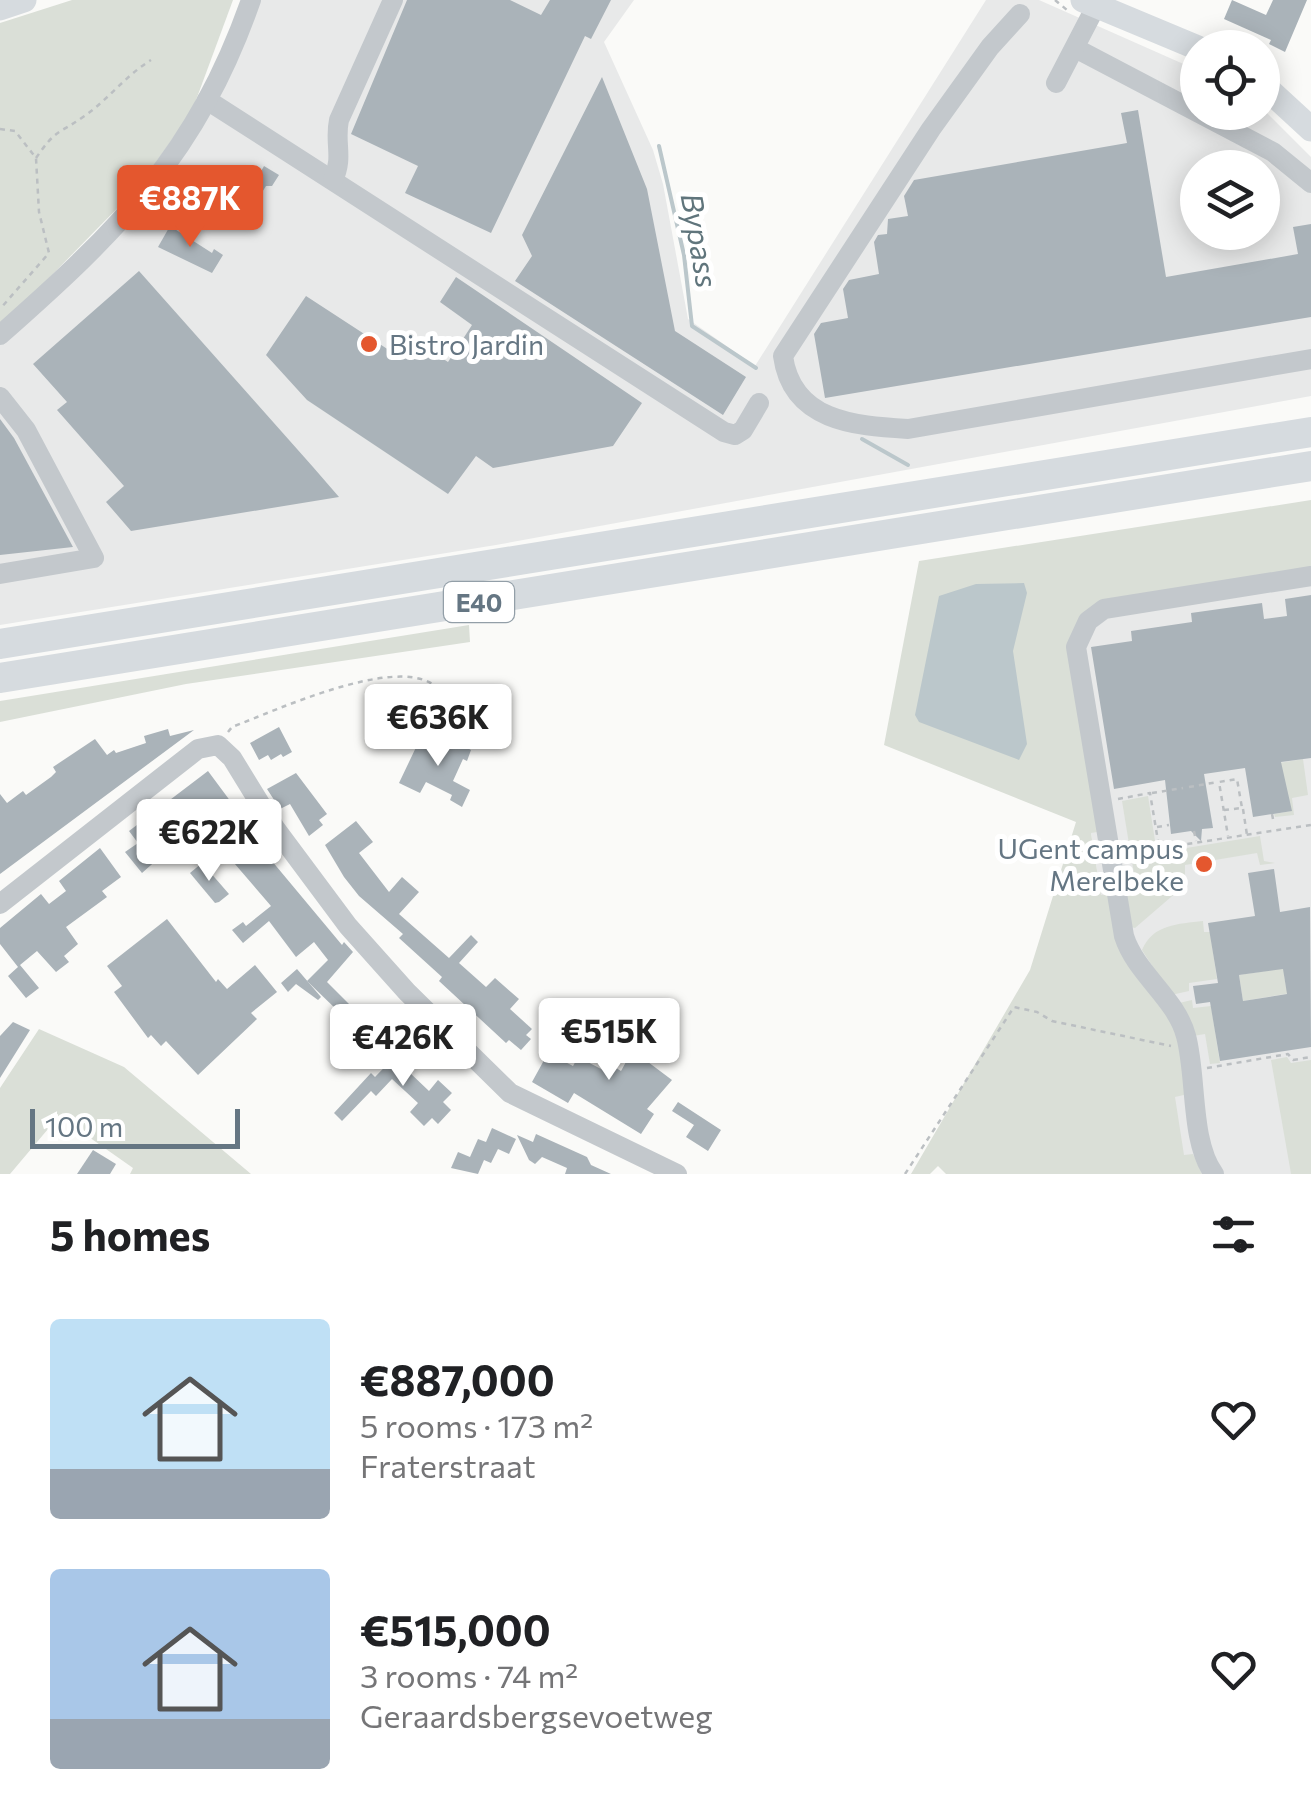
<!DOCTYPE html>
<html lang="en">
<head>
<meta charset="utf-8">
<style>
	body { margin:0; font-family:Commissioner,sans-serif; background:#f6f6f6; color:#202124; height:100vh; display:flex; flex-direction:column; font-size:38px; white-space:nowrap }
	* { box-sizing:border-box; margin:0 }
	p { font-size:32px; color:#757577 }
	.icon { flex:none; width:55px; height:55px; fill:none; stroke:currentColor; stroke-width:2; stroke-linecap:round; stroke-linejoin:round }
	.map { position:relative; height:1174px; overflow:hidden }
	.side { display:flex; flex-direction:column; background:#fff; flex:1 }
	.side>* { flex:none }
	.tools { position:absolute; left:1180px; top:30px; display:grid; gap:20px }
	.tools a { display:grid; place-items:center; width:100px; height:100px; border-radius:50%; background:#fff; box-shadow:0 5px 25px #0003; font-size:50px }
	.scale { position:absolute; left:30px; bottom:25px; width:210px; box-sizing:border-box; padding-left:10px; border:5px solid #657683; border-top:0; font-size:28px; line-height:35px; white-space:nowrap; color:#657683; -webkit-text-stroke:8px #fff; paint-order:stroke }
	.price { position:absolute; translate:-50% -85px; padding:0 22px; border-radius:10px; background:#fff; color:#222; font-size:32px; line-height:65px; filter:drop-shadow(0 2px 5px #0008) }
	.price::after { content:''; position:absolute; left:50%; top:60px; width:30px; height:22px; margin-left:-15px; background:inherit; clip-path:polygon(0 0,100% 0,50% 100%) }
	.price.selected { background:#e4572e; color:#fff }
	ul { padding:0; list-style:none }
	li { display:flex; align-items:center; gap:30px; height:250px; padding:0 50px }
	li span { display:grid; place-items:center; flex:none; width:280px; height:200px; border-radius:10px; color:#555 }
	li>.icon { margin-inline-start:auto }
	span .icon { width:120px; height:120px; fill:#fffc; stroke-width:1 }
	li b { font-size:42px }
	h2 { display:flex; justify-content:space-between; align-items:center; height:120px; padding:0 50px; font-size:42px }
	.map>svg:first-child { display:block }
	.built { fill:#e8e9e9; fill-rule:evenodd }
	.green { fill:#dadfd7 }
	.water { fill:#bbc7cb }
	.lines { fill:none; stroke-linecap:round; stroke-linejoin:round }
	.stream { stroke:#bbc7cb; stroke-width:4 }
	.building { fill:#aab3b9; fill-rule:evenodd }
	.path { stroke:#bbbfc2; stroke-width:2.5; stroke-dasharray:5 5; stroke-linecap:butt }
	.minor { stroke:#c3c8cc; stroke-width:20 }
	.major { stroke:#d6dbdf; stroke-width:25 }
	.highway { stroke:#d6dbdf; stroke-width:30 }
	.poi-dot { fill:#e4572e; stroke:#fff; stroke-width:4 }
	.labels { text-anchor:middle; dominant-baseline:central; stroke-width:10; stroke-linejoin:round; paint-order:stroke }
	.shield { fill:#fff; stroke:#939fa8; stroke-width:2.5 }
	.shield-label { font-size:25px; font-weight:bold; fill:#657683 }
	.poi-label { font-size:28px; fill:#657683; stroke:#fff; text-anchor:start }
	.water-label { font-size:30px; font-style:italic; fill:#60757c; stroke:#fff }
</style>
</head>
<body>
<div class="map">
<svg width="1311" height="1174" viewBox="0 0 1311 1174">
	<rect width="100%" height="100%" fill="#fafaf8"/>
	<g class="built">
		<path d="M259,0H634L604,42L653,150L663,184L688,319L755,366L986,0H1039L1197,70L1198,112H1262L1263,109L1311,157V396L496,545L0,625V345L147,204L166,193L158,186ZM1198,168H1262V232H1198Z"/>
		<polygon points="1311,518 1311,1174 1202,1174 1193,1156 1150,1161 1106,895 1101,895 1091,833 1065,558"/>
	</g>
	<g class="green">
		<polygon points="72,0 233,0 192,111 140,185 0,328 0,23"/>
		<polygon points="1311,500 1311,569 1082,621 1103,831 1091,833 1101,895 1113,893 1151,989 1177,1031 1188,1094 1175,1097 1184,1155 1193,1154 1202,1174 946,1174 938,1166 930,1174 911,1174 1030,970 1076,822 884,745 919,561"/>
		<polygon points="469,625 470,642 186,684 0,722 0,701"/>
		<polygon points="1303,759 1308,795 1292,798 1294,815 1275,817 1274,814 1291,811 1273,764"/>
		<polygon points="1148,796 1156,847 1130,850 1122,801"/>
		<polygon points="1260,836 1264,861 1275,863 1260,865 1257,853 1185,865 1185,885 1135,928 1131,927 1123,892 1137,889 1131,857"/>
		<path d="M1203,921L1204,932H1210L1217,979L1189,983V991L1171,995L1142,950C1153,924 1178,924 1203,921Z"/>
		<polygon points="1297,966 1284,975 1286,987 1297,992 1243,1001 1239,975"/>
		<polygon points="1192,1000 1193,1008 1211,1006 1220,1063 1210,1064 1205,1034 1193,1036 1179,1003"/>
		<polygon points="39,1029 124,1067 251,1174 130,1174 133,1168 59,1116 10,1174 0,1174 0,1088"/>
		<polygon points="1287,1057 1291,1063 1311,1060 1311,1174 1291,1174 1290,1168 1271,1060"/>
	</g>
	<polygon class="water" points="1024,583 1027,593 1013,651 1027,744 1019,760 919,722 915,715 939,596 976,584"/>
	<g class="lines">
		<g class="stream">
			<polyline points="659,146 684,255 692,326 756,368"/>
			<polyline points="862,439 908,465"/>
		</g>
	</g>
	<g class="building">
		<polygon points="407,0 510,0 541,15 550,0 611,0 591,39 585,36 491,233 405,193 418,166 351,134"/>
		<polygon points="1232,0 1266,15 1273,0 1307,0 1285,52 1269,44 1271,40 1224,19"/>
		<polygon points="602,77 647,189 675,331 746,377 723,415 515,281 532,256 522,235"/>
		<polygon points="1138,110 1166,277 1298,254 1293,227 1311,224 1311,317 825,398 814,334 821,323 848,318 843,289 849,280 879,274 874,242 878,235 887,234 888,219 908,216 904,196 914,180 1127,143 1121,113"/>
		<polygon points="264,166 279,175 272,186 266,186 250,211 226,196 247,167 259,175"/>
		<polygon points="170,226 212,253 214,249 223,255 212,273 158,247"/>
		<polygon points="139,271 313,467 339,497 131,531 106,502 124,486 57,410 67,402 33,364"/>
		<polygon points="456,277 642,403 613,446 493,468 476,456 448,494 307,400 266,355 306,296 395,354 408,336 448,362 472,325 440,302"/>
		<polygon points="0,419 14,438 73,547 0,555"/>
		<polygon points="1311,595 1311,758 1281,762 1292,811 1253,817 1245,768 1204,774 1213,828 1202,829 1201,841 1191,831 1171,834 1165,780 1114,789 1091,647 1132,641 1131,631 1192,622 1191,613 1262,603 1264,619 1287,616 1285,599"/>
		<polygon points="279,727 292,752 283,757 281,754 271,760 268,755 259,760 250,743"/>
		<polygon points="168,729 170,736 194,730 0,874 0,794 7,803 23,791 26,795 51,777 56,772 53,767 95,739 107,755 114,750 116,753 146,743 144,736"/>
		<polygon points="444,735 471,750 467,761 463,759 453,781 470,790 462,807 450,800 452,795 426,782 420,793 399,783 419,741 437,750"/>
		<polygon points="208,771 231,802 236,811 230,815 244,834 247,831 342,945 344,942 353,952 327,982 349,1004 340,1013 307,981 328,960 314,942 296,957 269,921 243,943 232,930 243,922 246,926 271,906 216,842 223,837 205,813 183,829 186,834 142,873 125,852 138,843 129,831"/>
		<polygon points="296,773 327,814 319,820 323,825 309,836 290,804 280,809 267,789"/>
		<polygon points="356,821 373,842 359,853 389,892 402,877 419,892 399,914 449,958 471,935 478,942 459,963 486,987 495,978 519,999 510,1009 532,1029 526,1035 531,1039 521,1050 509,1040 506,1043 439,981 442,977 399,938 403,934 359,896 344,877 325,845"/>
		<polygon points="100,848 121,877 102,891 107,897 66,927 78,944 64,956 69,962 56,972 37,951 20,965 39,988 26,998 8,976 18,967 0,944 0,928 41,894 49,904 66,891 59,881"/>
		<polygon points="202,863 229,894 219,902 215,903 190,873"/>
		<path d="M1274,869L1280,912L1310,907L1311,1047L1220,1061L1210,1002L1196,1004L1193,986L1218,983L1208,923L1255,916L1248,873ZM1283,969L1287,994L1243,1001L1239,975Z"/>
		<polygon points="167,919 216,982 218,979 227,989 255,965 277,992 251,1013 257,1019 198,1075 166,1041 161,1046 151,1035 148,1038 114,992 122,986 107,966"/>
		<polygon points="297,969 321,997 318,1000 296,984 288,992 281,983"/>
		<polygon points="379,1013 390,1023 371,1047 368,1044 361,1052 350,1041"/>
		<polygon points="13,1022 30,1030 0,1078 0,1036"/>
		<polygon points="621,1030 655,1050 648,1062 672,1080 647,1109 654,1114 641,1134 574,1093 568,1103 532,1082 548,1053 573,1066 578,1057 603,1070 608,1063 621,1071 632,1051 615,1040"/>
		<polygon points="408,1043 423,1057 409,1072 429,1091 438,1080 452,1093 443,1102 451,1110 438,1124 432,1118 424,1126 410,1112 418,1103 392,1079 376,1096 371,1091 342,1121 334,1113 371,1073 375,1077"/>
		<polygon points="678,1102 721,1130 708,1151 686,1137 694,1125 672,1111"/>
		<polygon points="492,1128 516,1139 509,1154 498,1149 491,1163 484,1160 478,1174 451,1168 458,1152 470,1157 478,1139 486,1142"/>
		<polygon points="536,1134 587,1157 591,1165 611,1174 565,1174 567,1168 542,1157 535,1164 529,1160 517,1135 533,1142"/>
		<polygon points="93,1150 116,1164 110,1174 77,1174"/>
	</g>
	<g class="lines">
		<g class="path">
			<polyline points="1055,0 1067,10"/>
			<polyline points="0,129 15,131 36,158 39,212 49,253 0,309"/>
			<path d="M36,158C56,129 57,135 83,117C108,100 125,76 151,60"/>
			<path d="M228,732L232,727C277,710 393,656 434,685L436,707L427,724"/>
			<polyline points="1189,787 1218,782"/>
			<polyline points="1152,793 1183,788"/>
			<polyline points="1118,799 1150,793 1159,847"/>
			<polyline points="1243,809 1247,835"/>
			<polyline points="1224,810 1242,808 1237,779 1219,782 1228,836"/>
			<polyline points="1272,814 1273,819"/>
			<polyline points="1157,827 1169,825"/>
			<polyline points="1194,831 1196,841"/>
			<polyline points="1128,853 1311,825"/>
			<polyline points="1207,1068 1288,1054 1293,1060 1311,1057"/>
			<polyline points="905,1174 1014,1007 1037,1012 1052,1021 1171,1046"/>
		</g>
		<g class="minor">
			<path d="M1020,14L990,47L931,129L783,356C792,421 854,426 908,429L1311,359"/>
			<polyline points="1075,48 1273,152 1311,183"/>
			<polyline points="1056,83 1096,6"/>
			<polyline points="207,100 724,432 735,435 743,430 759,403"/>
			<path d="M333,180C344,157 334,143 339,120L393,0"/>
			<path d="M0,335C119,230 197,154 251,0"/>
			<polyline points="0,397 26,430 94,558 0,574"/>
			<polyline points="0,904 198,749 218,745 232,758 275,828 348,926 407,992 510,1093 677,1174"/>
			<path d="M1214,1174C1190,1142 1197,1076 1186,1036C1176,998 1136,974 1124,936L1076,647L1088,621L1104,609L1311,576"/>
		</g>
		<g class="major">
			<polyline points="1083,0 1198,48"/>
			<polyline points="0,8 24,0"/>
			<polyline points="1262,84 1311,129"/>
		</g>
		<g class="highway">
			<polyline points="0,644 1311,432"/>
			<polyline points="0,678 1311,466"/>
		</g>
	</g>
	<g class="poi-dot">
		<circle cx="369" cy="344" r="10"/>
		<circle cx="1204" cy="864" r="10"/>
	</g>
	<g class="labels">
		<rect class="shield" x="444" y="582" width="70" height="40" rx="8"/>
		<g class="shield-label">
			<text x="479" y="602">E40</text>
		</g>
		<g class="poi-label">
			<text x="389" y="344">Bistro Jardin</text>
			<text x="1184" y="848" text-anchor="end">UGent campus<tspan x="1184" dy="32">Merelbeke</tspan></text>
		</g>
		<g class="water-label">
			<text transform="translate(701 240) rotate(80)">Bypass</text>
		</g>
	</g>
</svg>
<div class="tools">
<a><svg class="icon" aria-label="locate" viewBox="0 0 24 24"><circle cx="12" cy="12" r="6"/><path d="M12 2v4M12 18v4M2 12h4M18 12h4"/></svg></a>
<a><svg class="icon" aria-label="layers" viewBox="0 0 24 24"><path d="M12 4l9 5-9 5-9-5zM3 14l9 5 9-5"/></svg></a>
</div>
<div class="scale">100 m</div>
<b class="price selected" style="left:190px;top:250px">€887K</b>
<b class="price" style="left:438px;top:769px">€636K</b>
<b class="price" style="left:209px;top:884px">€622K</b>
<b class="price" style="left:609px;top:1083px">€515K</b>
<b class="price" style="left:403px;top:1089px">€426K</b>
</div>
<section class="side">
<h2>5 homes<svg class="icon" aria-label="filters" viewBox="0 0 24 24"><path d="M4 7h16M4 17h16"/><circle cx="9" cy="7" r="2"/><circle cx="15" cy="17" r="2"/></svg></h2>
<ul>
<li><span style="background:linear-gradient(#bfe0f5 75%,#9aa5b1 0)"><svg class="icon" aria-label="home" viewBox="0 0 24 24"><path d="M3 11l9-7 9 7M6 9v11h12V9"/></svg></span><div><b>€887,000</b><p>5 rooms · 173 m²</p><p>Fraterstraat</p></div><svg class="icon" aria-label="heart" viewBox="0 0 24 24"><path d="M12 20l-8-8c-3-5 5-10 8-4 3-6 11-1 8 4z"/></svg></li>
<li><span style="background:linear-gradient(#a9c7e8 75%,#9aa5b1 0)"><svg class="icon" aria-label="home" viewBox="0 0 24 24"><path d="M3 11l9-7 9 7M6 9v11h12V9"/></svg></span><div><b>€515,000</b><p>3 rooms · 74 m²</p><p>Geraardsbergsevoetweg</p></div><svg class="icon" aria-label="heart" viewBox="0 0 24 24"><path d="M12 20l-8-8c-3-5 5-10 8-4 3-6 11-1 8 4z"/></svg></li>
</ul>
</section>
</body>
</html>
